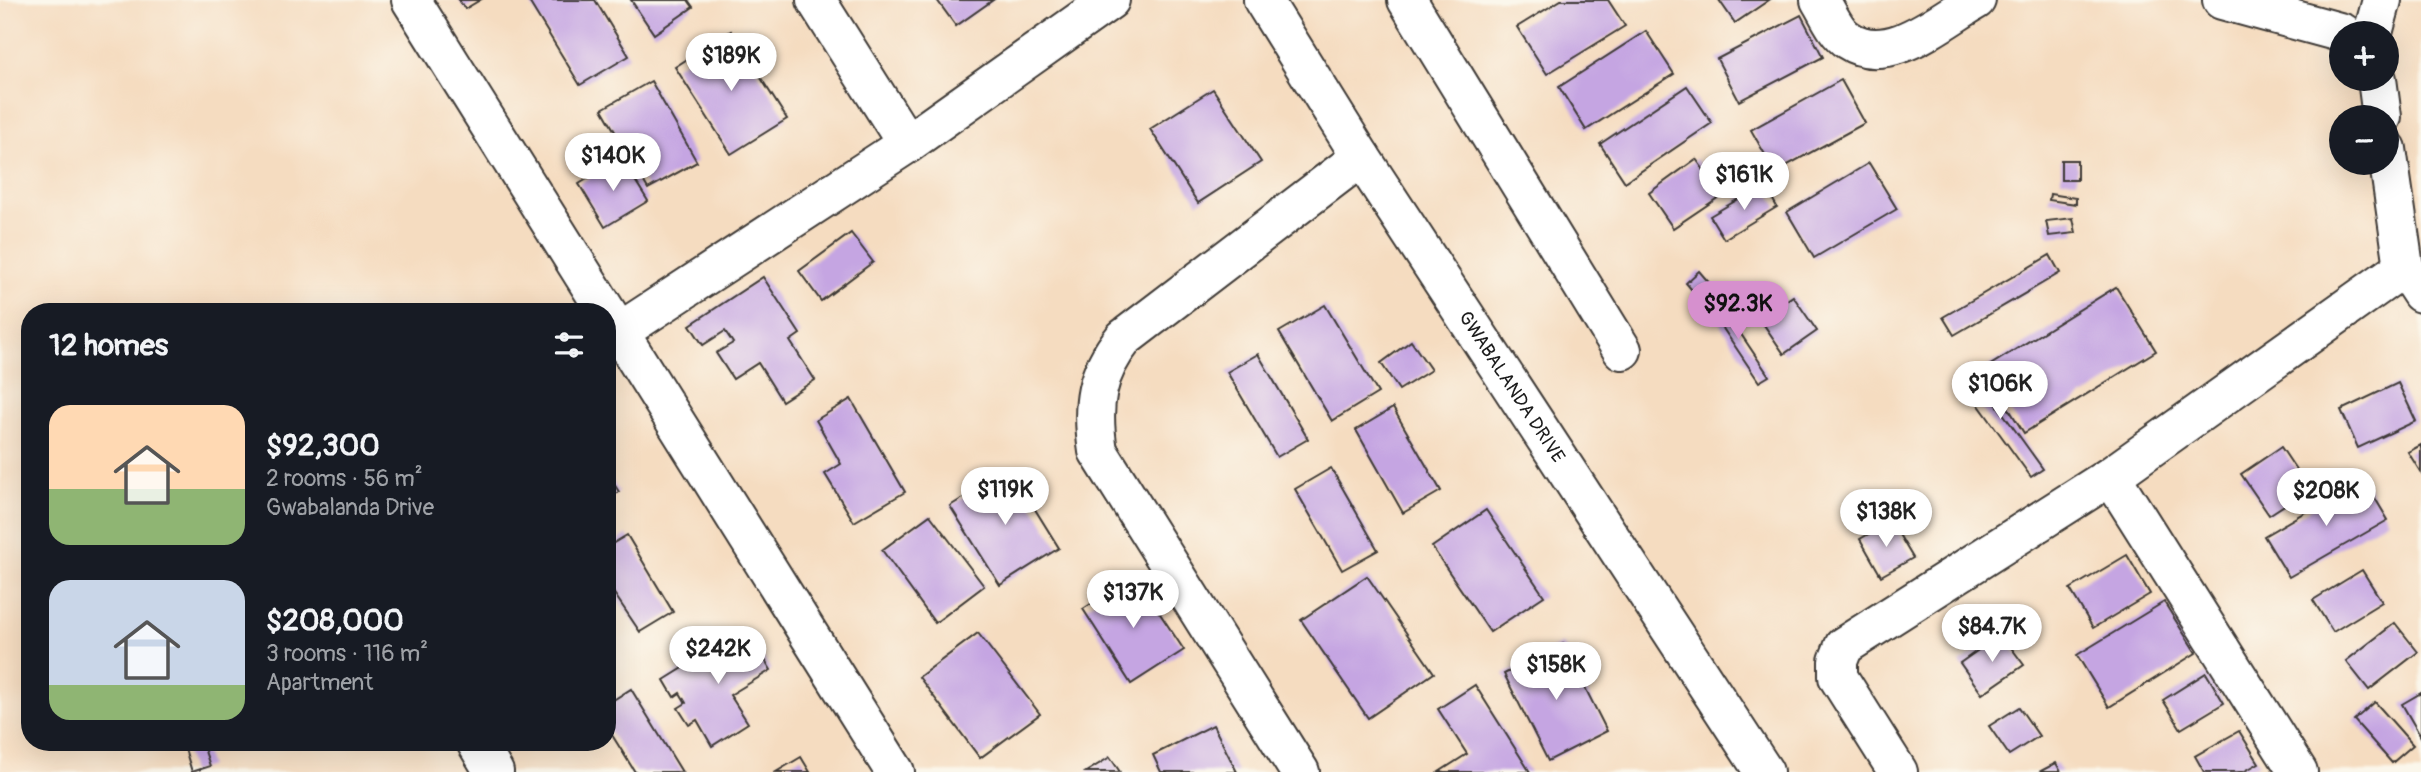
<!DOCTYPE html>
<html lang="en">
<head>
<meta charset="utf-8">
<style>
	body { margin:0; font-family:Pangolin,sans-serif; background:#20242c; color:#f1f3f6; height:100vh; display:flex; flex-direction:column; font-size:26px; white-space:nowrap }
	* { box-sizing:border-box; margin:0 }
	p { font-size:23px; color:#9ea1a6 }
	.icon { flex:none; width:38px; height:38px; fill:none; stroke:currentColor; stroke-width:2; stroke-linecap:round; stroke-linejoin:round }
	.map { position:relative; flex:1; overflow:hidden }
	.panel { position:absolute; left:21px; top:303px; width:595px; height:448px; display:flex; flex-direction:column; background:#171b24; border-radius:28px; box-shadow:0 7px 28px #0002 }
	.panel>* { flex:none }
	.tools { position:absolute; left:2329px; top:21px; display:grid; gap:14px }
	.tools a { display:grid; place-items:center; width:70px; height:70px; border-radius:50%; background:#171b24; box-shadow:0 7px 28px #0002; font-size:35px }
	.price { position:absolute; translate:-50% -60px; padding:0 16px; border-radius:24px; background:#fff; color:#222; font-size:23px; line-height:46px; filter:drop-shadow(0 2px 4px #0008) }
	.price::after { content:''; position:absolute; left:50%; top:42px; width:21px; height:16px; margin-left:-10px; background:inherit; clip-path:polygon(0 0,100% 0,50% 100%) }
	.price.on { background:#d690ce; color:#111 }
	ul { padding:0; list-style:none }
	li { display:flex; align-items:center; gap:21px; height:175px; padding:0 28px }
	li span { display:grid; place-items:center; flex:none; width:196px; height:140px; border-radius:21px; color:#555 }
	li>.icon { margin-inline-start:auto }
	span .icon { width:84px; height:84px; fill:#fffc; stroke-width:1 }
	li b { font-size:30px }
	h2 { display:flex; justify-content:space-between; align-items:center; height:84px; padding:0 28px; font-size:30px }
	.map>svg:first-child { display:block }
	.building { fill:#c5a5e2 }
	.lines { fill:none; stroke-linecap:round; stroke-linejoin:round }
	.minor-casing { stroke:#3d3935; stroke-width:42 }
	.minor { stroke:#fff; stroke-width:38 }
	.labels { text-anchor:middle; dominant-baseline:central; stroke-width:5; stroke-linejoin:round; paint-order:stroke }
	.street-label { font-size:19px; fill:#1c1c1c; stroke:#fbf7ec }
</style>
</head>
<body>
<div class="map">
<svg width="2421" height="772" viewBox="0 0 2421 772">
	<rect width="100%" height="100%" fill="#fbf7ec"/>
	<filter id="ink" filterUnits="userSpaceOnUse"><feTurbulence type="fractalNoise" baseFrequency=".0143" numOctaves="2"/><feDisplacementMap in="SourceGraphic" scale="14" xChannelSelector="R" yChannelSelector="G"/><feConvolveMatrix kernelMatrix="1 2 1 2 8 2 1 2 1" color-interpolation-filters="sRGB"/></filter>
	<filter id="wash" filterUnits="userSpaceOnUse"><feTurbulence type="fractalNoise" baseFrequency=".00686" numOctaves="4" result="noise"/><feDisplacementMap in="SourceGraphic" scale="28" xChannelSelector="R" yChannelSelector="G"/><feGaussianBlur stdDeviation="1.57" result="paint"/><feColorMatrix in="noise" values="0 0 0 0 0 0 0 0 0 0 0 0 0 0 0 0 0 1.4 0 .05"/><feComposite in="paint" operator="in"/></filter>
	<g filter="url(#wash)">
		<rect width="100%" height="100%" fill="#f5dcc0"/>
		<g id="blocks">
			<g class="building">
				<polygon points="459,0 480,0 465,9"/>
				<polygon points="528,0 595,0 629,56 580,85"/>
				<polygon points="631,0 688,0 693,7 654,34"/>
				<polygon points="937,0 993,0 956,26"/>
				<polygon points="1561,0 1608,0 1625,26 1547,74 1517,27"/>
				<polygon points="1719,0 1769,0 1735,23"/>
				<polygon points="1801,15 1823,57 1739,101 1717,59"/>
				<polygon points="731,31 787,119 731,154 675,67"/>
				<polygon points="1646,31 1674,74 1586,130 1559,87"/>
				<polygon points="1841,80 1865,123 1775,172 1751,130"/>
				<polygon points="651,81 697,162 648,189 602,109"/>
				<polygon points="1687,86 1712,123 1625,182 1600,144"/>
				<polygon points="1213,89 1261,162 1198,203 1150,129"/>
				<polygon points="621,158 648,201 605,227 579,184"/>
				<polygon points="1696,159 1722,195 1673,228 1649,193"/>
				<rect x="2061" y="160" width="16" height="20"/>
				<polygon points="1869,163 1897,209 1814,258 1787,212"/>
				<polygon points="1764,184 1777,207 1724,239 1710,216"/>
				<polygon points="2050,194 2076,198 2076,204 2049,200"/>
				<polygon points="2073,218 2076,233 2049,236 2046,221"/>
				<polygon points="851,233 873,262 821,301 799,271"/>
				<polygon points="2050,255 2060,273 1954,335 1943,317"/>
				<polygon points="1699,271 1718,293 1704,304 1686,283"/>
				<polygon points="763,277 800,334 790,341 815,380 782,401 758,363 733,379 716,353 733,343 725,331 703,345 690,325"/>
				<polygon points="2116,287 2156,351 2024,433 1984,369"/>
				<polygon points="1793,296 1817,331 1784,354 1760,319"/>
				<polygon points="1718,300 1769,376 1759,382 1708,306"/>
				<polygon points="1325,305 1378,393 1332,421 1279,332"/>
				<polygon points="1411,341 1431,370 1399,390 1381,363"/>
				<polygon points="1258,354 1308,439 1277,457 1227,372"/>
				<polygon points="1969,366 2043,469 2031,477 1957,375"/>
				<polygon points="2398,383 2416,421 2358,448 2341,410"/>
				<polygon points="851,399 905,492 854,522 825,474 841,464 816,420"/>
				<polygon points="1393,408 1441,491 1403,513 1356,430"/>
				<polygon points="2421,445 2421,473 2408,452"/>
				<polygon points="2281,447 2309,489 2269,515 2241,474"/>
				<polygon points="1331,468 1378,550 1342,570 1295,489"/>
				<polygon points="1010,469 1059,548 1000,585 950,506"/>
				<polygon points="607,473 619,492 607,499"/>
				<polygon points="2363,478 2388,520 2289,577 2264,536"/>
				<polygon points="1486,510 1544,596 1490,632 1432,547"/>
				<polygon points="930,515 984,586 935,623 882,550"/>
				<polygon points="1891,521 1913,558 1881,576 1860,539"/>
				<polygon points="627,535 673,612 640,632 607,583 607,547"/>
				<polygon points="2127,555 2150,594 2093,628 2070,589"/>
				<polygon points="2362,570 2382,602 2333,632 2313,600"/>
				<polygon points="1135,576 1184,650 1131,684 1083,609"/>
				<polygon points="1367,576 1434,673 1368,718 1301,620"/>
				<polygon points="2164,602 2196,653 2109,707 2077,655"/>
				<polygon points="2395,623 2418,652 2369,690 2346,661"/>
				<polygon points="746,629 771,670 730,695 748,723 712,746 697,720 689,725 678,708 686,703 680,693 674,697 664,680"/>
				<polygon points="978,633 1040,714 980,758 919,677"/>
				<polygon points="2001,634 2024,665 1982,694 1960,663"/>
				<polygon points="1563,644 1607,731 1548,761 1504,674"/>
				<polygon points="2206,673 2224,703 2181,729 2163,700"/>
				<polygon points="1475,685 1530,772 1439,772 1467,754 1438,709"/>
				<polygon points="631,689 682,772 635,772 607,727 607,704"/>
				<polygon points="2421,693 2421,737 2402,704"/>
				<polygon points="2375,702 2413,745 2392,763 2354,720"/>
				<polygon points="2019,707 2039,736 2009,755 1989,726"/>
				<polygon points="1213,725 1237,772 1161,772 1153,755"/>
				<polygon points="2239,731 2259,763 2243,772 2204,772 2195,756"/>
				<polygon points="183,742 202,742 210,766 192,772"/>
				<polygon points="801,757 810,772 776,772"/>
				<polygon points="1110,757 1120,772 1086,772"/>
				<polygon points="2056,763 2061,772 2039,772"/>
			</g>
		</g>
	</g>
	<g filter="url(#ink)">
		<use href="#blocks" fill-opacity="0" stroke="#3d3935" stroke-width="2"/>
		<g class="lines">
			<g class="minor-casing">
				<g id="minor">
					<polyline points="411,0 895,772"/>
					<polyline points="816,0 907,144"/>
					<path id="s1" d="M1263,0L1361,157L1764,772"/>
					<polyline points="1407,0 1622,350"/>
					<path d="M1820,0C1827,11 1836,33 1848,40C1888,67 1941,20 1976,0"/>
					<polyline points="2222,0 2343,33"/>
					<polyline points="2373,33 2382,0"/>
					<polyline points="2377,79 2382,117"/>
					<polyline points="2387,149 2404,267 2421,293"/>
					<polyline points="607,340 907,144 1110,0"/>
					<polyline points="2111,476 2298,772"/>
					<polyline points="476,742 494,772"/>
					<path d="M1300,772L1098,451C1091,406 1095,374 1124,338L1361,157"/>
					<polyline points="1898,772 1838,677 1838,661 1844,646 2111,476 2404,267"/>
				</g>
			</g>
			<use href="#minor" class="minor"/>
		</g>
	</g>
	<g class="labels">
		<g class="street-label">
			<text stroke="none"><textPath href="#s1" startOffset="460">GWABALANDA DRIVE</textPath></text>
		</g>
	</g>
</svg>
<div class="tools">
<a>+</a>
<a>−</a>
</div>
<b class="price" style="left:731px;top:93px">$189K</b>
<b class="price" style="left:613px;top:193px">$140K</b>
<b class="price" style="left:1744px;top:212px">$161K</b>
<b class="price on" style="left:1738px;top:341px">$92.3K</b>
<b class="price" style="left:2000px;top:421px">$106K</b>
<b class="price" style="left:1005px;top:527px">$119K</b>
<b class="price" style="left:2326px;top:528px">$208K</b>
<b class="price" style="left:1886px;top:549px">$138K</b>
<b class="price" style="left:1133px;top:630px">$137K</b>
<b class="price" style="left:1992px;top:664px">$84.7K</b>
<b class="price" style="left:718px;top:686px">$242K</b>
<b class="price" style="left:1556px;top:702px">$158K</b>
<section class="panel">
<h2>12 homes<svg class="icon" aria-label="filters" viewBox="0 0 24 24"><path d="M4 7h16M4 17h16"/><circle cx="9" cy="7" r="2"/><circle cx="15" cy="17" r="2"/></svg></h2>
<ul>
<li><span style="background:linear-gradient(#ffd9b3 60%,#8fb573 0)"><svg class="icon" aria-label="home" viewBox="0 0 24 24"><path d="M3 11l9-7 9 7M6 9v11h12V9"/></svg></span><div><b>$92,300</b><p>2 rooms · 56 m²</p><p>Gwabalanda Drive</p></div></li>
<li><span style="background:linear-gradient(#c9d6e8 75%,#8fb573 0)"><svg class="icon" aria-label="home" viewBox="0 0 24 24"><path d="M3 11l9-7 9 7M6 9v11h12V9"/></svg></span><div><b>$208,000</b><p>3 rooms · 116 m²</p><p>Apartment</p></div></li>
</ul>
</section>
</div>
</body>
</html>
